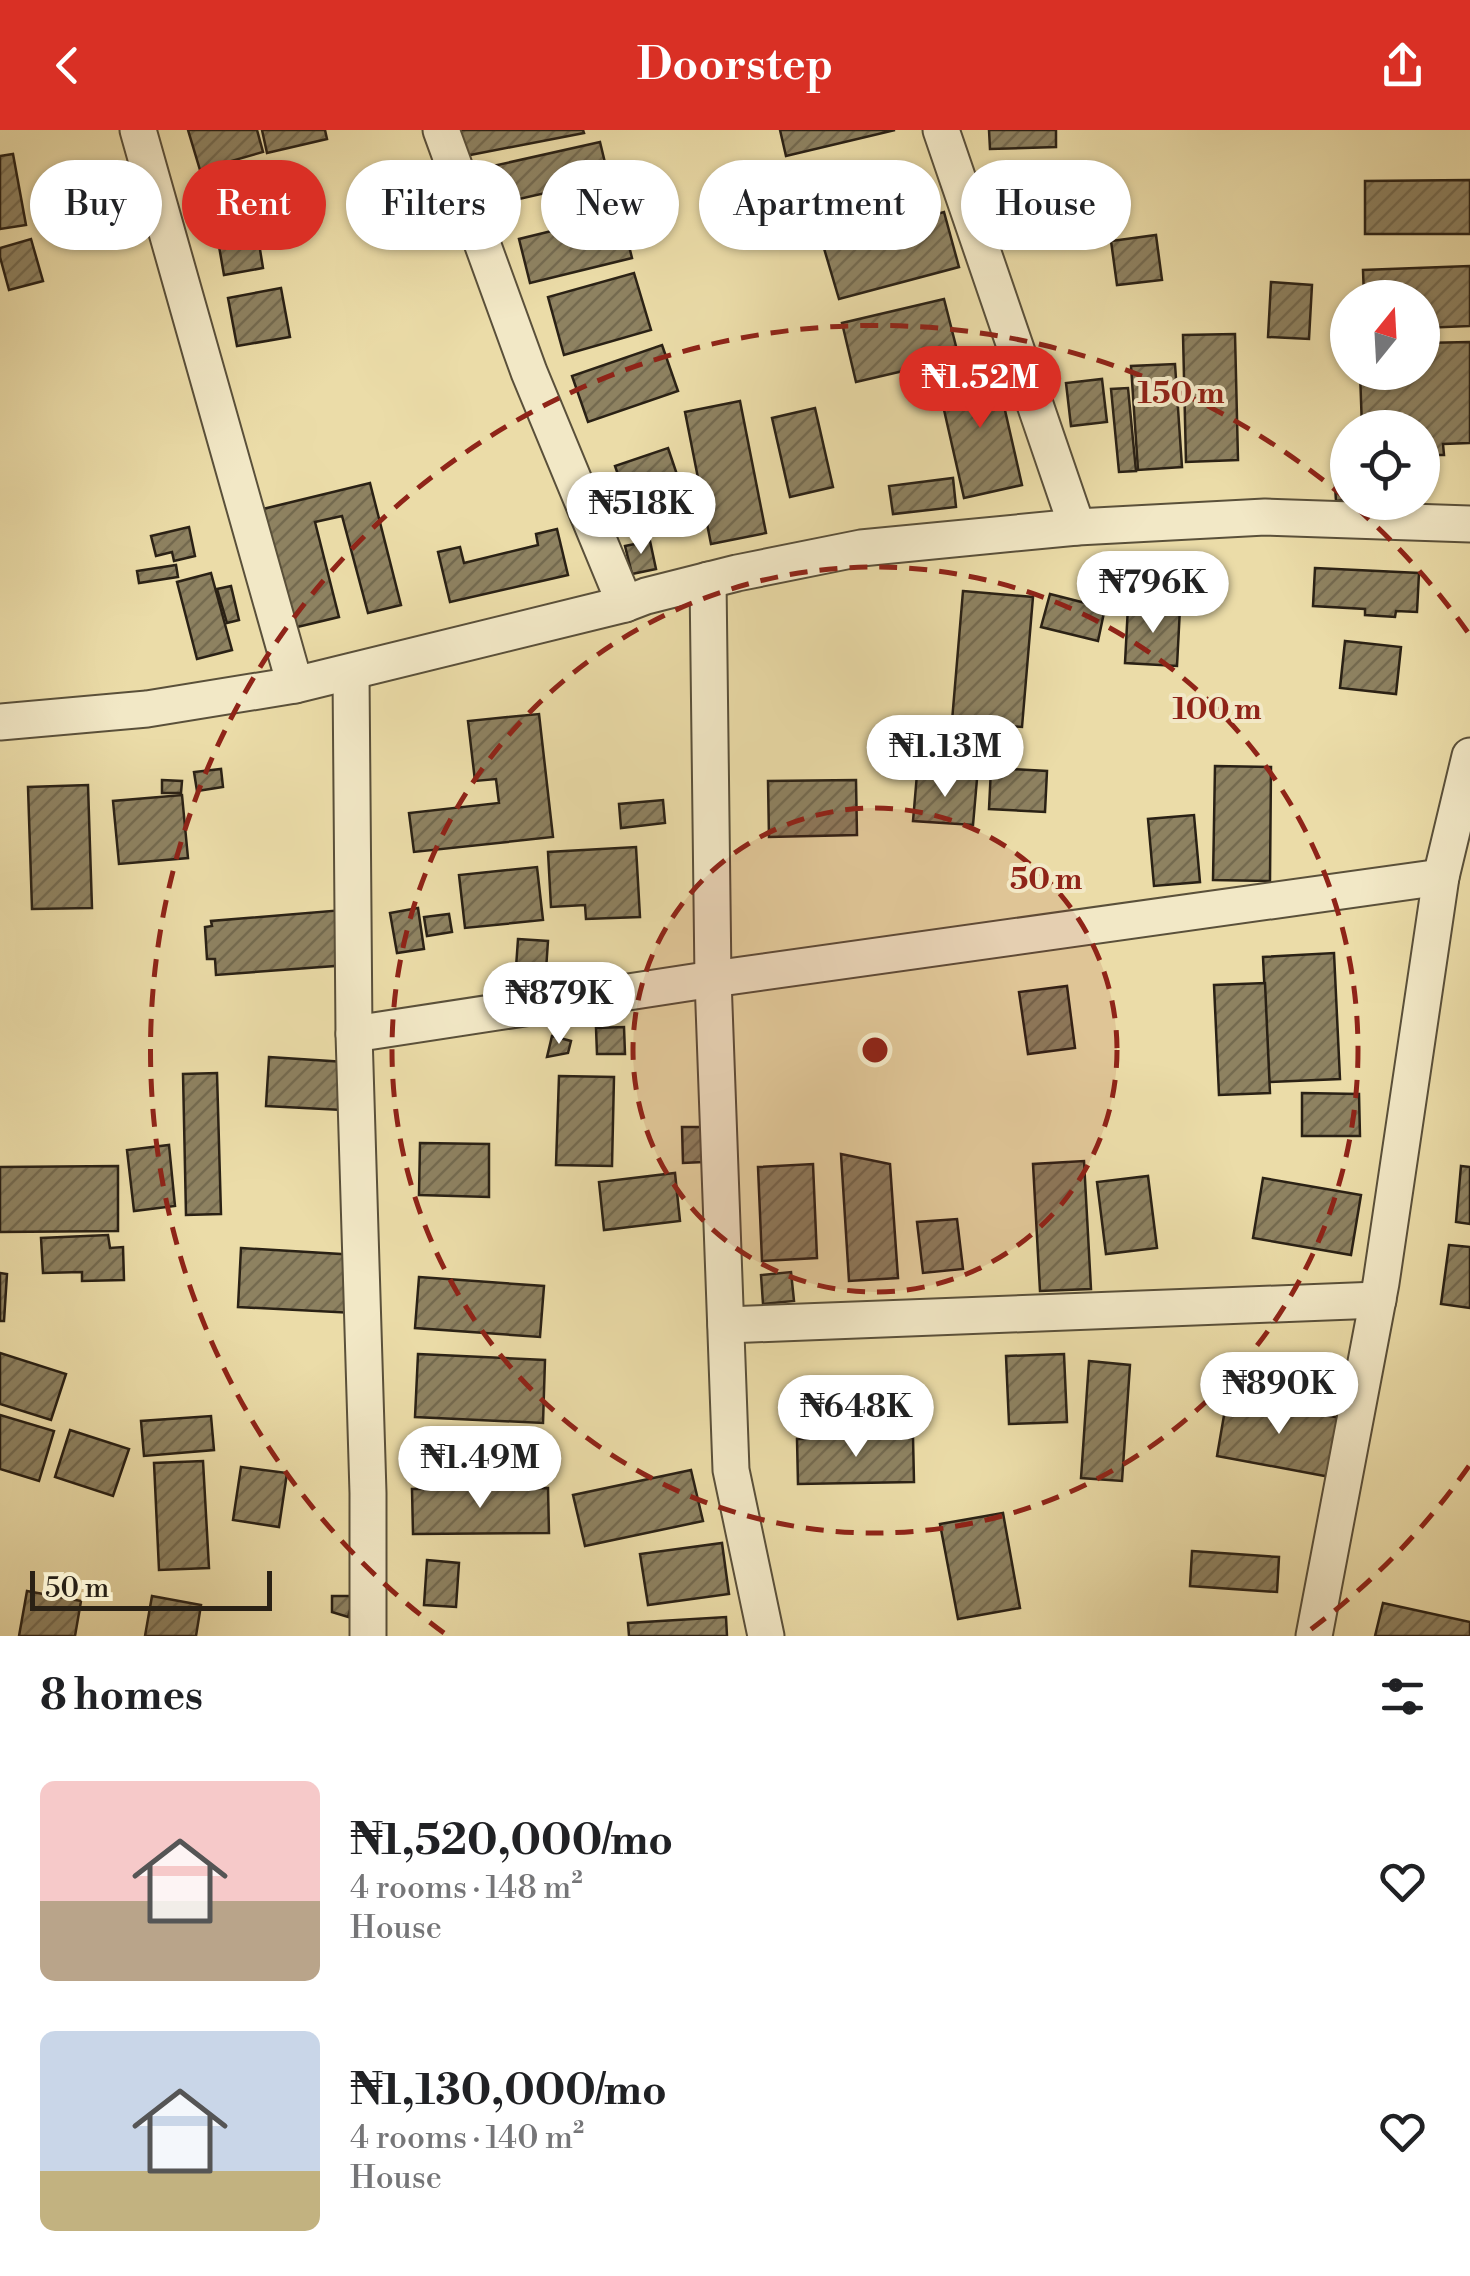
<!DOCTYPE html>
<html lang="en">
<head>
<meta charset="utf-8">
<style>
	body { margin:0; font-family:"Libre Bodoni",serif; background:#f2f2f2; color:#202124; height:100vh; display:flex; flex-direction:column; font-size:38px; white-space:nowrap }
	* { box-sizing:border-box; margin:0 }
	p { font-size:32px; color:#757577 }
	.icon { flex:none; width:55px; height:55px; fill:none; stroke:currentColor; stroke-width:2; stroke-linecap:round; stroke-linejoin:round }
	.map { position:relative; height:1506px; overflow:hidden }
	.side { display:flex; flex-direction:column; background:#fff; flex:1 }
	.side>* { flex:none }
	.banner { position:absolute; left:30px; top:30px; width:1410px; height:90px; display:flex; gap:20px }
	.needle { width:65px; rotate:18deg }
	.fabs { position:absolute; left:1330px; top:150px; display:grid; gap:20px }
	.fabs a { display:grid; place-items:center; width:110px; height:110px; border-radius:50%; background:#fff; box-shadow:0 2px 8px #0004; font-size:50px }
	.scale { position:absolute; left:30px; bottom:25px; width:242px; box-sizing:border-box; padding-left:10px; border:5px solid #2a2115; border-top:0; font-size:28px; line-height:35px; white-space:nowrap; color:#2a2115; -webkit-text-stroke:8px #f2e8c6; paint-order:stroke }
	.price { position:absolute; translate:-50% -85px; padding:0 22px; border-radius:35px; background:#fff; color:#222; font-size:32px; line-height:65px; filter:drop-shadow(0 2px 5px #0008) }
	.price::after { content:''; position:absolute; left:50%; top:60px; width:30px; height:22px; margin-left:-15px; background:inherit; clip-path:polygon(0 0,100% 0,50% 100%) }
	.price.current { background:#d93025; color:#fff }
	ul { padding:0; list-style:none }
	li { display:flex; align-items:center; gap:30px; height:250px; padding:0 40px }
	li span { display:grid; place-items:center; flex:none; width:280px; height:200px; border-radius:15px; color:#555 }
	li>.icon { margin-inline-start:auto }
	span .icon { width:120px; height:120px; fill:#fffc; stroke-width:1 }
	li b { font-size:42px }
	h2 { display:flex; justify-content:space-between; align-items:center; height:120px; padding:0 40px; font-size:42px }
	.chip { padding:0 35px; border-radius:45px; background:#fff; box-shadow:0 2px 8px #0004; font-size:35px; line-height:90px }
	.chip.current { background:#d93025; color:#fff }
	header { display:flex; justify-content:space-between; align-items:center; height:130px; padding:0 40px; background:#d93025; color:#fff; font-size:45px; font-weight:600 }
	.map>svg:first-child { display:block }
	.building { fill:url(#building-hatch); stroke:#2a2115; stroke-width:2.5 }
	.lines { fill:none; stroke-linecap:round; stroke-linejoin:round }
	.minor-casing { stroke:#5a503a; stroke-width:39 }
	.minor { stroke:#f2e8c6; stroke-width:35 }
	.ring { fill:none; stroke:#8f2418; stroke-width:5; stroke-dasharray:18 12 }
	.centre { fill:#8f2418; stroke:#f2e8c6; stroke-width:5 }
	.ring-label { font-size:30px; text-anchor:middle; font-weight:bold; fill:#8f2418; stroke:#f2e8c6; stroke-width:8; stroke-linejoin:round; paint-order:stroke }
</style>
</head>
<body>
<header><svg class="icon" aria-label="back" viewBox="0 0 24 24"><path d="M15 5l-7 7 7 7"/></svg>Doorstep<svg class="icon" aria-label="share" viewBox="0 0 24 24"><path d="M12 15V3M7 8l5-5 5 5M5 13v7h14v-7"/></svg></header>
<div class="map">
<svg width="1470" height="1506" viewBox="0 0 1470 1506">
	<defs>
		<pattern id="building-hatch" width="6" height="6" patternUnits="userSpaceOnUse" patternTransform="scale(2.5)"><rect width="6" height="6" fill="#8e8261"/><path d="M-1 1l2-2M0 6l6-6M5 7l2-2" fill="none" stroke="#746a4f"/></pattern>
	</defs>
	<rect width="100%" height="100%" fill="#ebdca8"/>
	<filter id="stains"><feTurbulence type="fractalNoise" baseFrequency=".002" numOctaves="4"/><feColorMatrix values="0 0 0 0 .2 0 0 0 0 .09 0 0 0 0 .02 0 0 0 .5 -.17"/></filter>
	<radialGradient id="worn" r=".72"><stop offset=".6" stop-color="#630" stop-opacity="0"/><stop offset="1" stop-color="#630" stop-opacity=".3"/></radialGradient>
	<g class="building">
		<polygon points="188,0 257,0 263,22 200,40"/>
		<polygon points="262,0 325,0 327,9 267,23"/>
		<polygon points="459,0 583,0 584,3 465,26"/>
		<polygon points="780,0 895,0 786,26"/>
		<polygon points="989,0 1056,0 1056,17 990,19"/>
		<polygon points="600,12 614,70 581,78 576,56 484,77 475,40"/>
		<polygon points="13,24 26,95 0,99 0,26"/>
		<polygon points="1470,50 1470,104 1365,104 1365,51"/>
		<polygon points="252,70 263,138 224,145 212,76"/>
		<polygon points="944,82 959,137 839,169 823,115"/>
		<polygon points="621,84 632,128 530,153 519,109"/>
		<polygon points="1156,105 1162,150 1117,155 1111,111"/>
		<polygon points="31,109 43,151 9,160 0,127 0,118"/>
		<polygon points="1470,136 1470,196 1422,198 1422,168 1364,168 1363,140"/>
		<polygon points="634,143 651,200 564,225 548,167"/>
		<polygon points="1271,152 1312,155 1309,209 1268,207"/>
		<polygon points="281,158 290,207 237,216 228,168"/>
		<polygon points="944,169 959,228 856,252 842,193"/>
		<polygon points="1235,204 1238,330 1186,332 1183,205"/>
		<polygon points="1470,212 1470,313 1443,314 1444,325 1422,325 1422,298 1362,298 1360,242 1422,242 1422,213"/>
		<polygon points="662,215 678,261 588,292 572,246"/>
		<polygon points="994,232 1022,355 964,368 942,271 947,270 941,244"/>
		<polygon points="1175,234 1182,337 1138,340 1131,236"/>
		<polygon points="1102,249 1107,292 1071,296 1066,253"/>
		<polygon points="1128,258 1136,341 1119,342 1111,259"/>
		<polygon points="740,271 766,403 711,414 685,282"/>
		<polygon points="815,278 833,357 790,367 772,288"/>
		<polygon points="668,318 691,386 639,405 615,336"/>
		<polygon points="1348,339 1348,370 1336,371 1334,340"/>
		<polygon points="953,348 956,377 893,384 889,356"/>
		<polygon points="370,353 401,475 368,483 342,386 315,392 339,487 289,499 259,380"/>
		<polygon points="189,397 195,426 174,431 172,422 156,426 151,406"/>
		<polygon points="557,399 568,445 450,472 438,422 460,417 464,433 538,415 536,404"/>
		<polygon points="650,411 656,439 632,444 625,416"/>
		<polygon points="176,435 178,447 139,453 137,441"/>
		<polygon points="1315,438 1419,443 1417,482 1396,481 1395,487 1365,485 1365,479 1313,476"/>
		<polygon points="211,443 232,520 197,529 177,452"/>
		<polygon points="231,456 239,490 227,493 217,459"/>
		<polygon points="963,461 1033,467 1022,597 952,591"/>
		<polygon points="1050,464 1105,478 1098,511 1041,497"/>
		<polygon points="1128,476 1180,478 1177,536 1125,533"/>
		<polygon points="1345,511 1401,517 1396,564 1340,558"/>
		<polygon points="539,584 553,707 414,722 409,683 499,673 496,649 475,651 468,591"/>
		<polygon points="1215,636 1271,637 1270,751 1213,750"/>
		<polygon points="991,638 1047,641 1045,682 989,679"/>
		<polygon points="221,639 223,657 197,661 194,642"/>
		<polygon points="917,644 977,649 973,695 913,691"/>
		<polygon points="162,650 182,651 181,663 162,663"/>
		<polygon points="856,650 857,705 769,707 768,651"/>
		<polygon points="88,655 92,778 32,779 28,657"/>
		<polygon points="182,665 188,728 119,734 113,671"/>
		<polygon points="663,670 665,693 621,698 619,674"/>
		<polygon points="1194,685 1200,752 1154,756 1148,689"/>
		<polygon points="636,717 640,787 586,789 585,775 551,777 548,722"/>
		<polygon points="537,737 543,790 465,798 459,745"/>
		<polygon points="418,778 424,819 397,823 390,783"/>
		<polygon points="343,780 348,835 216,845 215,829 207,829 205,797 212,796 211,791"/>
		<polygon points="449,784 452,802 427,806 424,787"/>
		<polygon points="518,809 548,811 545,855 515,852"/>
		<polygon points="1334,823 1340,949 1269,952 1263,827"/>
		<polygon points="1265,853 1270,963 1219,965 1214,855"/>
		<polygon points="1067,856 1075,918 1028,924 1019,862"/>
		<polygon points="624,897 625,924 597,924 596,898"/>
		<polygon points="552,906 571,911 568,923 547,927"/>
		<polygon points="269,927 345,932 342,980 266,976"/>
		<polygon points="217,943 221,1084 186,1085 183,944"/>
		<polygon points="559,946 614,947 612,1036 556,1035"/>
		<polygon points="1302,963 1359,964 1360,1006 1302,1006"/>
		<polygon points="682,997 703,997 703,1032 683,1033"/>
		<polygon points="420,1013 489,1014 489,1067 419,1065"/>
		<polygon points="169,1015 175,1076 134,1081 127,1020"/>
		<polygon points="841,1024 890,1034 898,1148 849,1151"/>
		<polygon points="1084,1031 1091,1159 1040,1161 1033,1034"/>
		<polygon points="813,1034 817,1128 762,1131 758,1037"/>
		<polygon points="118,1036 118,1101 0,1102 0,1037"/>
		<polygon points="1461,1036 1470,1037 1470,1094 1456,1092"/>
		<polygon points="675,1043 680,1091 604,1100 599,1052"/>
		<polygon points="1148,1046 1157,1118 1106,1124 1097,1052"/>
		<polygon points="1263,1048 1361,1065 1351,1125 1253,1108"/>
		<polygon points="957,1089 963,1139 923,1143 917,1092"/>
		<polygon points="108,1105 110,1118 123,1117 124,1150 82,1151 82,1142 43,1143 41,1108"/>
		<polygon points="1449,1115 1470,1117 1470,1178 1441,1174"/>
		<polygon points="241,1118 357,1125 354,1183 238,1177"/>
		<polygon points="791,1142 794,1171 763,1174 761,1145"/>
		<polygon points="0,1143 7,1144 4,1191 0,1191"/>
		<polygon points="419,1147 544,1156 540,1207 415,1198"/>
		<polygon points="0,1223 66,1244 51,1290 0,1274"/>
		<polygon points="418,1224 545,1230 543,1293 415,1287"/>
		<polygon points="1064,1224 1067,1292 1009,1294 1006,1226"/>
		<polygon points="1089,1231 1130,1235 1122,1351 1081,1348"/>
		<polygon points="1227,1268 1341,1288 1330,1347 1217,1326"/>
		<polygon points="0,1285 54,1301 39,1351 0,1339"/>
		<polygon points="211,1286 214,1320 144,1326 141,1291"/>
		<polygon points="70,1300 129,1319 113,1366 55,1347"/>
		<polygon points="913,1307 914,1352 798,1354 797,1309"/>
		<polygon points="203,1331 209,1438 159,1440 154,1333"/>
		<polygon points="241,1337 287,1343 279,1397 233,1390"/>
		<polygon points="691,1340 703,1391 585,1416 573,1365"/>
		<polygon points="548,1358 549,1403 413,1404 412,1359"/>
		<polygon points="1003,1383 1020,1478 958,1489 940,1394"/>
		<polygon points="722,1413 729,1464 648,1475 640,1424"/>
		<polygon points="1192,1421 1279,1427 1277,1462 1190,1456"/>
		<polygon points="427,1430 459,1433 456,1477 424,1475"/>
		<polygon points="27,1461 81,1471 75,1506 19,1506"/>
		<polygon points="152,1466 201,1475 196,1506 145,1506"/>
		<polygon points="332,1466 354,1466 348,1487 332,1482"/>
		<polygon points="1383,1473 1470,1492 1470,1506 1375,1506"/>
		<polygon points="726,1487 727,1506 629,1506 628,1493"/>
	</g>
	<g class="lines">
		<g class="minor-casing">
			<g id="minor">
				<polyline points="138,0 295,555"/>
				<polyline points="441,0 529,242 625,474"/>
				<polyline points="941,0 1077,397"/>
				<polyline points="708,450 713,849 731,1340 766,1506"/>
				<polyline points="351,543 354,904 368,1363 368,1506"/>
				<polyline points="0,592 147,579 295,555 625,474 646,466 737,443 861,418 1077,397 1265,387 1470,394"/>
				<polyline points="354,904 713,849 1441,747"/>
				<polyline points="726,1195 1378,1170"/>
				<polyline points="1314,1506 1381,1153 1441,747 1470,626"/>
			</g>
		</g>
		<use href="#minor" class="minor"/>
	</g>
	<circle cx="875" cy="920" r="242" fill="#8f2418" fill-opacity=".12"/>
	<g class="ring">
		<circle cx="875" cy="920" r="242"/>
		<circle cx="875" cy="920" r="483"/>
		<path d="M1469 1336A725 725 0 0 1 1306 1503M444 1503A725 725 0 1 1 1469 504"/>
	</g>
	<circle cx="875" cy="920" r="15" class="centre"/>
	<g class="ring-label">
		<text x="1181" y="273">150 m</text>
		<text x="1217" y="589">100 m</text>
		<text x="1046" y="759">50 m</text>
	</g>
	<rect width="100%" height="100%" filter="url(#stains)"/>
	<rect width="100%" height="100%" fill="url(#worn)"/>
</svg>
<div class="fabs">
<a><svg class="needle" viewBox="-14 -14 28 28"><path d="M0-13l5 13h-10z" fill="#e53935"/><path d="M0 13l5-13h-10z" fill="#757577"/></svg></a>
<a><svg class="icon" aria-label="locate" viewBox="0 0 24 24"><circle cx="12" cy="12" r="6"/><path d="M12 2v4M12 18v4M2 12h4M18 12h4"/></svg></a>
</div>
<div class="scale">50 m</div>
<b class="price current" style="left:980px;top:301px">₦1.52M</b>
<b class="price" style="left:641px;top:427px">₦518K</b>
<b class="price" style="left:1153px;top:506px">₦796K</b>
<b class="price" style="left:945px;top:670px">₦1.13M</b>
<b class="price" style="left:559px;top:917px">₦879K</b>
<b class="price" style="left:1279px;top:1307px">₦890K</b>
<b class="price" style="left:856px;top:1330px">₦648K</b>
<b class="price" style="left:480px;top:1381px">₦1.49M</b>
<div class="banner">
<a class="chip">Buy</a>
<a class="chip current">Rent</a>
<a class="chip">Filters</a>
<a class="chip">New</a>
<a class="chip">Apartment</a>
<a class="chip">House</a>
</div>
</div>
<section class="side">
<h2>8 homes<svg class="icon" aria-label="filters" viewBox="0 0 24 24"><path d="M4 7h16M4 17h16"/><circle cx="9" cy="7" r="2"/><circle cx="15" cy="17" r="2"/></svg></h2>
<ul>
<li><span style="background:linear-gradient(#f6c9c9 60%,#b9a48a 0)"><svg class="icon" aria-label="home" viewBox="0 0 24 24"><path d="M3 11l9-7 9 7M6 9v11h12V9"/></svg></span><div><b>₦1,520,000/mo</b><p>4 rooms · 148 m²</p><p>House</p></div><svg class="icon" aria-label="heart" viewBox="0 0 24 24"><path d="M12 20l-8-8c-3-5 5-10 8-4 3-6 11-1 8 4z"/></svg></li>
<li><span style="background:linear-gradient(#c9d6e8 70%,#c2b280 0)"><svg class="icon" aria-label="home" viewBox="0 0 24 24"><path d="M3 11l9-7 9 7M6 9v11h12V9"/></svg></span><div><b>₦1,130,000/mo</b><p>4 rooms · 140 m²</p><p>House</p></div><svg class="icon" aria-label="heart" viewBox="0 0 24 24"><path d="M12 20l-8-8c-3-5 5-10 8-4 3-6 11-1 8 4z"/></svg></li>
</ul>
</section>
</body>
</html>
